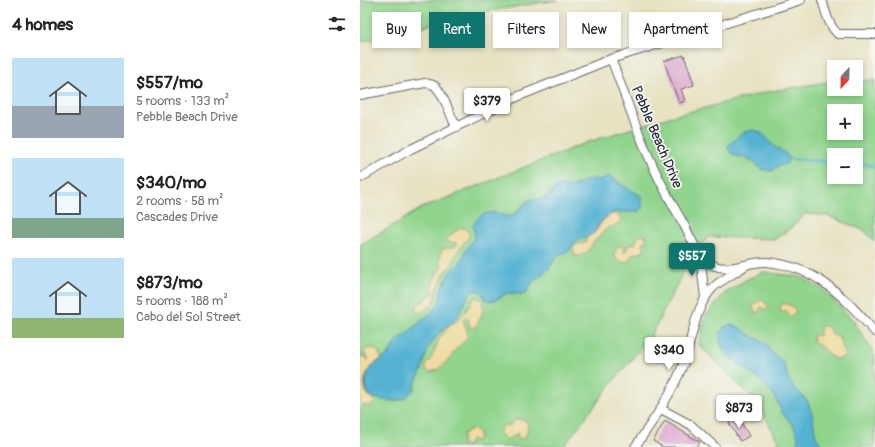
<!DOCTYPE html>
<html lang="en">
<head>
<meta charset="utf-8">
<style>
	body { margin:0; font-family:Pangolin,sans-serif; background:#f6f6f6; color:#222; height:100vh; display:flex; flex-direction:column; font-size:15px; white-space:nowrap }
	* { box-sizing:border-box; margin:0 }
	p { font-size:13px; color:#767676 }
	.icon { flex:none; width:22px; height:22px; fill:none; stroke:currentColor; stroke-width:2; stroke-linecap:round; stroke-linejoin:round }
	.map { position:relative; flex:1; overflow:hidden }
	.panel { display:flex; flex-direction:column; background:#fff; width:360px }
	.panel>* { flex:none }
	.hud { position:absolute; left:12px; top:12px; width:380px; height:36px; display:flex; gap:8px }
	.needle { width:26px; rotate:202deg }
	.fabs { position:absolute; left:467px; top:60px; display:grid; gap:8px }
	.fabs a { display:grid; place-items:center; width:36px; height:36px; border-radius:0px; background:#fff; box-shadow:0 2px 6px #0003; font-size:20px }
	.price { position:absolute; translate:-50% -34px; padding:0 9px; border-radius:4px; background:#fff; color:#222; font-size:13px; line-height:26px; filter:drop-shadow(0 1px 2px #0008) }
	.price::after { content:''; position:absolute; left:50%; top:24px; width:12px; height:9px; margin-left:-6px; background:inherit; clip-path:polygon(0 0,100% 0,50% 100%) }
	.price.active { background:#0f766e; color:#fff }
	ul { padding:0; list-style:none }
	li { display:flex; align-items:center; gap:12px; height:100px; padding:0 12px }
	li span { display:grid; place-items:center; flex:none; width:112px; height:80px; border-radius:0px; color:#555 }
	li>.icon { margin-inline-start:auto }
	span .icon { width:48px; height:48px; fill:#fffc; stroke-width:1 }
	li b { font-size:17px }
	h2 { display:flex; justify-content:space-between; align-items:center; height:48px; padding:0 12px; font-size:17px }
	.chip { padding:0 14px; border-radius:0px; background:#fff; box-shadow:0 2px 6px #0003; font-size:14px; line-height:36px }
	.chip.active { background:#0f766e; color:#fff }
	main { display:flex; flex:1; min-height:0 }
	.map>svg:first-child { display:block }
	.green { fill:#91d48d; stroke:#5a7b64; fill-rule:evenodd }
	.sand { fill:#eeda9e; stroke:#887e6c }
	.water { fill:#53b2d2; stroke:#3a6a86 }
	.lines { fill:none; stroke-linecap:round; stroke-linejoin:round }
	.stream { stroke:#53b2d2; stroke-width:2.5 }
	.building { fill:#dca3cd }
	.street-casing { stroke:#67656a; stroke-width:10 }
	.street { stroke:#fff; stroke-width:8 }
	.labels { text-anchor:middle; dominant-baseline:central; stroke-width:3.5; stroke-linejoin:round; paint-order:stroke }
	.street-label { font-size:14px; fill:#22223b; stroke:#f6f6f2 }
</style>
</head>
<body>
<main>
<section class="panel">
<h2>4 homes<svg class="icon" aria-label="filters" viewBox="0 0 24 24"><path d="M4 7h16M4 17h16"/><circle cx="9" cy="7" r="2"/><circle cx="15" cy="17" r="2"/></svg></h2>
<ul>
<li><span style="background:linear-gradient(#bfe0f5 60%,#9aa5b1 0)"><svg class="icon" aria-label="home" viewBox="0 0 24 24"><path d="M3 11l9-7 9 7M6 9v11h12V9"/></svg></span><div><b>$557/mo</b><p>5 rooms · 133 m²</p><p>Pebble Beach Drive</p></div></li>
<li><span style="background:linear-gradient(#bfe0f5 75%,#7fa58c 0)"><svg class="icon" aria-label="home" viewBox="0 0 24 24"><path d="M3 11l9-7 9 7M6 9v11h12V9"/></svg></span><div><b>$340/mo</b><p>2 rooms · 58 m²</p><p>Cascades Drive</p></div></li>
<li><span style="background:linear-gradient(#bfe0f5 75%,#8fb573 0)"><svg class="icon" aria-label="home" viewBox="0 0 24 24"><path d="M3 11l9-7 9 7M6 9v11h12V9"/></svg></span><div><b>$873/mo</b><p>5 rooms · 188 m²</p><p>Cabo del Sol Street</p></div></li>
</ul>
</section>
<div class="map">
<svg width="515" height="447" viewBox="0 0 515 447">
	<rect width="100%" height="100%" fill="#f6f6f2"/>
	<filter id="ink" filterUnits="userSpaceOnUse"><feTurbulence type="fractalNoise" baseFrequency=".025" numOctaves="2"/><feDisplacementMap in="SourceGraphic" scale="8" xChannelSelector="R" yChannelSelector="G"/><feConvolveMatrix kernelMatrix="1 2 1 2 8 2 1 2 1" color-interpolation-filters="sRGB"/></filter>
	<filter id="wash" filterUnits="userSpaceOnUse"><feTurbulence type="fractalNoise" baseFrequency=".012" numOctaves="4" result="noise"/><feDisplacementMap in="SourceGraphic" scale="16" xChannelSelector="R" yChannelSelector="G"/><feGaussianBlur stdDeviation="0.9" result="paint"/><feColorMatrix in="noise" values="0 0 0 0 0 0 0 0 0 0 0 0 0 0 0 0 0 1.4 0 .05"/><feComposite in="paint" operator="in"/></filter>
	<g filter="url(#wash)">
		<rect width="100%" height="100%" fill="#e7e2c1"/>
		<g class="green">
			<polygon points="0,0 198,0 117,13 0,42"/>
			<path d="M515,80V242L505,231L469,216L445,214L431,228L415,239L348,237L329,260L290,338L255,379L203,447H0V245L62,208L228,142L309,117L411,91L474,81V89H496V81ZM474,111H496V133H474ZM474,155H496V177H474Z"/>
			<polygon points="404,272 441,277 465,291 493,320 515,355 515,447 421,447 398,403 339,345 345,317 364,294 387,279"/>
		</g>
		<g class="sand">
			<path d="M252,214H258L261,220C257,225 253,227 247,228C243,233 238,237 234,242C229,250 225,257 215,256C211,246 215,244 225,243C228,234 231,236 236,231C241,224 243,217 252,214Z"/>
			<path d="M100,228H105L109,233V237L99,249L92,264L85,272L77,289L74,303L61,313L58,312L56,306L74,293C69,283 77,275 82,266L80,263L81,251L84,249L97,246L96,243L87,242V238Z"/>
			<polygon points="282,235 287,237 285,241 282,245 285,248 283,252 273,254 268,262 260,262 256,259 254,255 257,247 260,246 264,247 264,253 267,249 268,245 275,244 278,237"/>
			<path d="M115,297L121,299C127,309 120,319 115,328H110L108,318L106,317L103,320L108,334L107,338L98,347L90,358L79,369L71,372L66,370V365L71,359L79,339L90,325L95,323L105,312Z"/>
			<polygon points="402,300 409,306 407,310 401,307 399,312 396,313 393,308 393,305"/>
			<path d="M421,304C427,303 434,306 436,311L434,314L430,316L427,314L426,310L422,312L420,311Z"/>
			<path d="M461,326H467L474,336H479C480,344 484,347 485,355L481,359H476L468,355L466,350L453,342V334L459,336Z"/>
			<path d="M7,348H14L18,352L22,359C11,364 0,378 6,392C8,396 12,398 15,402C11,408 6,405 0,405V356H3L9,360L4,353Z"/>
			<polygon points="157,419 167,421 168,430 165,438 157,439 158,433 146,440 140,433 141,426 151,425"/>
			<polygon points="114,428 119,433 119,439 116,441 111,439 110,443 106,446 102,442 103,434 109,430"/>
		</g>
		<g class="water">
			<path d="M393,130C409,135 404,138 414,146C421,152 425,150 429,159L426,164L418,166L413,171L403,170L386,157H379L371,153L367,147L382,133Z"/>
			<path d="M247,176L251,177L262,185L280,195L282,202V209L277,212H253L247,217L240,222L233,234L216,241L209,251L196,257L189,269L173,281L167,292L162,294L147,293L136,300L129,301L125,299L122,292L116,290L110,293L97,318L79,333L68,348L62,370L57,379L54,389L45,399L35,401L23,400L14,398L8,394L5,384L7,374L12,366L28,355L36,341L45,335L76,308L80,300L81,290L90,271L97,267L102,260L106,250L115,237L113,225C123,209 134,211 149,217L159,210L165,203L170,200L184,198L191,194L196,187L202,185L211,187L232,178C239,181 241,181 247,176Z"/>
			<polygon points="370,325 379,327 391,336 398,339 406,344 410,351 423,362 429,380 434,388 441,394 448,402 452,414 456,437 463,447 437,447 438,436 433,425 422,413 415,397 401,381 372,359 362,349 359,335 364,327"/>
		</g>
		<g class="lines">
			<g class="stream">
				<polyline points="429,159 474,162"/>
				<polyline points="496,161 515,167"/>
			</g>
		</g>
		<g id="blocks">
			<g class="building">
				<polygon points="324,55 334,85 321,89 325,101 319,103 304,61"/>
				<polygon points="378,417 389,436 380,441 369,423"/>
				<polygon points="305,421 340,442 336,447 303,447 293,441"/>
			</g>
		</g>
	</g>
	<g filter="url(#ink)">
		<use href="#blocks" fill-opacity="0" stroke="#67656a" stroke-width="1"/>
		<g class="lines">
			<g class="street-casing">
				<g id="street">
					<path d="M462,0C466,12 468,25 478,34H515"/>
					<path d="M251,59C265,94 276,130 292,164C301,184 312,204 323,223C331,237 338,260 355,266C371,272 390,261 406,262C456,266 484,297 515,332"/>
					<path d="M0,95L65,83C69,84 72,84 75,86C83,93 91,116 96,127"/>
					<polyline points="0,178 51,149 159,96 251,59 441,0"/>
					<polyline points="340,254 345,298"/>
					<polyline points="301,409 331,425 355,447"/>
					<path d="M275,447C293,421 311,395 323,365C333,339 334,303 357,284C366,278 376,272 385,266"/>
				</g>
			</g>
			<use href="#street" class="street"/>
		</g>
	</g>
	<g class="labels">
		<g class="street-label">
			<text transform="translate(297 137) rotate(67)">Pebble Beach Drive</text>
		</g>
	</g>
</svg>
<div class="fabs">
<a><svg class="needle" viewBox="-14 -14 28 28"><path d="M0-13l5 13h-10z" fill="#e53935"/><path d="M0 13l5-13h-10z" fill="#767676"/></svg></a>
<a>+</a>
<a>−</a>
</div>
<b class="price" style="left:127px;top:122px">$379</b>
<b class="price active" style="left:332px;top:277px">$557</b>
<b class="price" style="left:309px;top:371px">$340</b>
<b class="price" style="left:379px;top:429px">$873</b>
<div class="hud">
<a class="chip">Buy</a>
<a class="chip active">Rent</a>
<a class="chip">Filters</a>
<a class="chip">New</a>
<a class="chip">Apartment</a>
</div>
</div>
</main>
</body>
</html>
